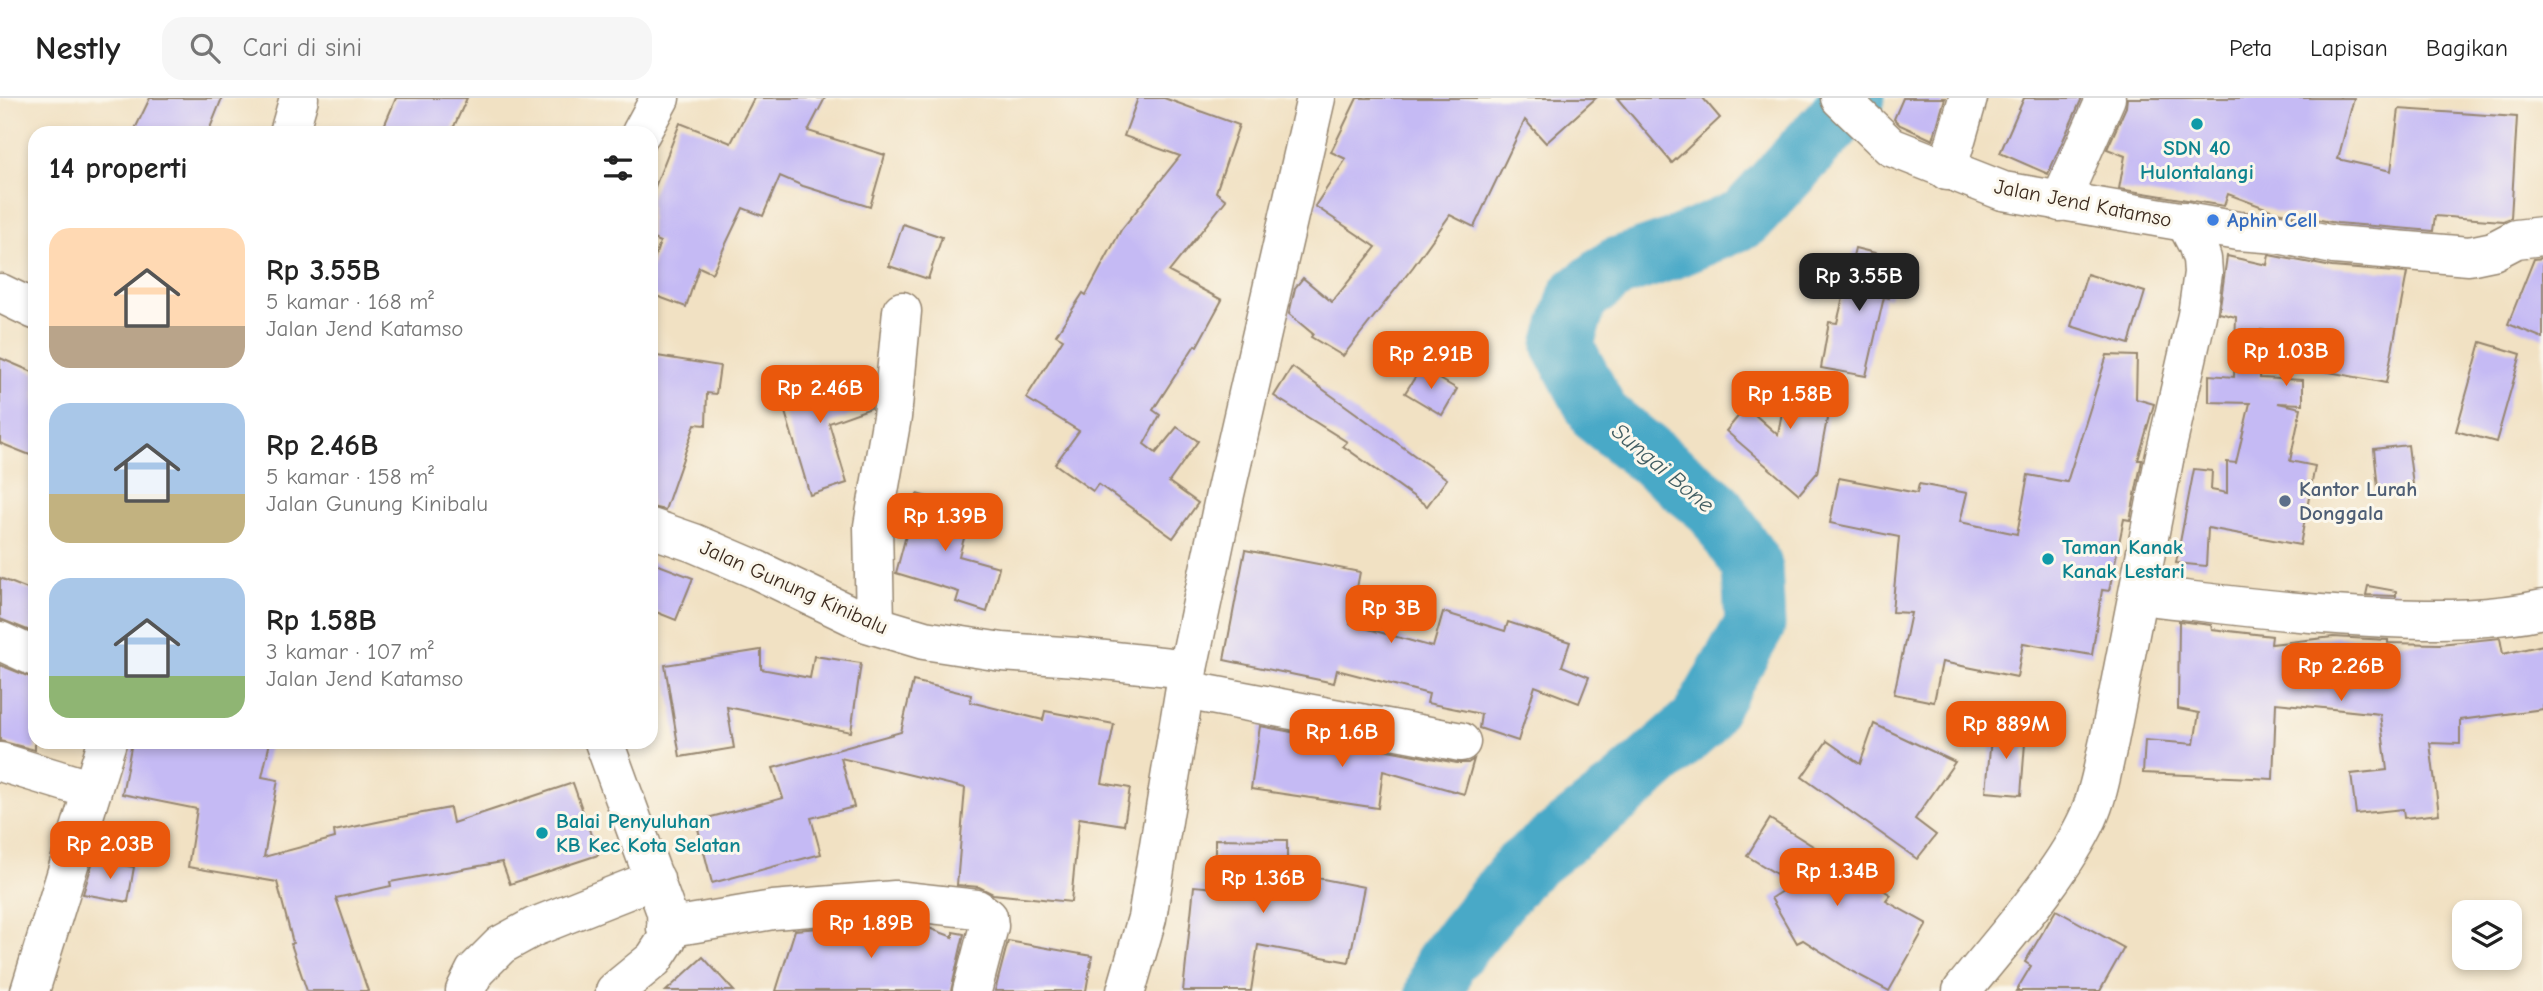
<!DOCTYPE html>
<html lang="id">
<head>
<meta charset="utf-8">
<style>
	body { margin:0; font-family:"Comic Neue",sans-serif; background:#f6f6f6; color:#222; height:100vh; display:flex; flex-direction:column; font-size:26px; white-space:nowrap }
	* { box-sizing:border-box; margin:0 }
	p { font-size:23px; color:#767676 }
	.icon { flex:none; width:38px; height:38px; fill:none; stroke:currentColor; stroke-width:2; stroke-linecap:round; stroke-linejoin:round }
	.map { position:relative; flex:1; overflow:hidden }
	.drawer { position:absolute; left:28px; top:28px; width:630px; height:623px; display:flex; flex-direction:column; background:#fff; border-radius:21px; box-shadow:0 4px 10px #0003 }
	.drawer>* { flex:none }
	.controls { position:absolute; left:2452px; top:802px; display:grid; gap:14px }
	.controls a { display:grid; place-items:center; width:70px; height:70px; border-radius:14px; background:#fff; box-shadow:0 4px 10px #0003; font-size:35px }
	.price { position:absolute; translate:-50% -60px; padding:0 16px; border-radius:14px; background:#ea580c; color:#fff; font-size:23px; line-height:46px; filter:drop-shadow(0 2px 4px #0008) }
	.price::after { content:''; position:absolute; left:50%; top:42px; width:21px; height:16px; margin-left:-10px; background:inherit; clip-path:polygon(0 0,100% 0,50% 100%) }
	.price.current { background:#222; color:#fff }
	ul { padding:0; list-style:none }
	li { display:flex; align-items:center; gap:21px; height:175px; padding:0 21px }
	li span { display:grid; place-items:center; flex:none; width:196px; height:140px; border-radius:21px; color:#555 }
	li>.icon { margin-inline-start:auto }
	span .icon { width:84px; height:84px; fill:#fffc; stroke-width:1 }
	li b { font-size:30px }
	h2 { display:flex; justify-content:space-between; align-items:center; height:84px; padding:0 21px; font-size:30px }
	header { display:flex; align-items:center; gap:42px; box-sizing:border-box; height:98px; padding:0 35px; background:#fff; border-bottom:2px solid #e0e0e0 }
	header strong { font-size:33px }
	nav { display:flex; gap:38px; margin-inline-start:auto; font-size:24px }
	.search { width:490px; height:63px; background:#f6f6f6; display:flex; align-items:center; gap:18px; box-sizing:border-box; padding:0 24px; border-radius:21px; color:#767676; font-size:26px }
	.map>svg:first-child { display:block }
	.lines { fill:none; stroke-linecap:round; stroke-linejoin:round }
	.river { stroke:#48a9c7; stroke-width:61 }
	.building { fill:#c5baf4 }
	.minor-casing { stroke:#968670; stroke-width:41 }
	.minor { stroke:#fff; stroke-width:38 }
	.culture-dot { fill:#0f9aa8; stroke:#fbf7ec; stroke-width:2.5 }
	.shop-dot { fill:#3f7fe0; stroke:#fbf7ec; stroke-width:2.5 }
	.service-dot { fill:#5c6f8a; stroke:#fbf7ec; stroke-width:2.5 }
	.labels { text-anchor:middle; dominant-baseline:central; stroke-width:6; stroke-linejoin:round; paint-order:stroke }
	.culture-label { font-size:21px; font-weight:bold; fill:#0d838f; stroke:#fbf7ec; text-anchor:start }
	.street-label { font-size:21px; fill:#3b2a1e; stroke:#fbf7ec }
	.shop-label { font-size:21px; font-weight:bold; fill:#366cbe; stroke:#fbf7ec; text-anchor:start }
	.service-label { font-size:21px; font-weight:bold; fill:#4e5e75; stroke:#fbf7ec; text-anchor:start }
	.water-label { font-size:23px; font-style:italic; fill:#405d62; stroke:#fbf7ec }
</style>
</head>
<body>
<header>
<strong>Nestly</strong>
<div class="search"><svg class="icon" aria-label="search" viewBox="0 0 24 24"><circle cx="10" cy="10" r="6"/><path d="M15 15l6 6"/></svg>Cari di sini</div>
<nav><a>Peta</a><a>Lapisan</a><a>Bagikan</a></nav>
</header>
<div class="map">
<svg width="2543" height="893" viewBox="0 0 2543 893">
	<rect width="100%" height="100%" fill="#fbf7ec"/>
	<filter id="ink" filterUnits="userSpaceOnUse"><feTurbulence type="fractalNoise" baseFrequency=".0143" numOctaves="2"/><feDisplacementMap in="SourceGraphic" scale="14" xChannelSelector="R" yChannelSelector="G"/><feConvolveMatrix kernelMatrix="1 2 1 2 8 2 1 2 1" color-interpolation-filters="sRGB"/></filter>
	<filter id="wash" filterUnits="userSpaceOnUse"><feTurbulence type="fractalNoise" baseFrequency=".00686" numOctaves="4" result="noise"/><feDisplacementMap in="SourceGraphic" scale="28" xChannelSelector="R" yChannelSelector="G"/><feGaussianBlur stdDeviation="1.57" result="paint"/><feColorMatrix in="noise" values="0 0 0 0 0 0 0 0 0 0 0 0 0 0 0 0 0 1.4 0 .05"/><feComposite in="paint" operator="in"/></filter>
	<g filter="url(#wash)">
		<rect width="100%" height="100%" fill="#f1e1c3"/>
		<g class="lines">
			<polyline class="river" points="1436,893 1444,866 1521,771 1622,692 1700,623 1755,527 1752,468 1714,410 1600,318 1563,248 1578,199 1616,170 1669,152 1745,120 1855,0"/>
		</g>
		<g id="blocks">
			<g class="building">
				<polygon points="150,0 222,0 208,35 133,35"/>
				<polygon points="396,0 467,0 451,35 381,35"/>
				<polygon points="754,0 825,0 808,33 885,57 870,109 803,88 780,78 763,118 743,110 712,175 699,169 686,209 651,196 651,170 660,144 651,140 651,99 680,25 731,45"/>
				<polygon points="1138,0 1164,0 1239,27 1216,94 1226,102 1169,174 1222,202 1197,248 1195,247 1153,312 1160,317 1144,346 1156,355 1177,329 1198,343 1169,384 1198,405 1173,440 1098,386 1093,393 1055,366 1079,333 1026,300 1063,241 1056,237 1083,195 1086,197 1121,132 1180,58 1124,38"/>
				<polygon points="1357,0 1596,0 1546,45 1525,22 1474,129 1450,117 1413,169 1343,258 1311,239 1313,236 1289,216 1295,190 1303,180 1332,204 1376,149 1315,108 1346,61 1331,54"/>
				<polygon points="1617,0 1703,0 1720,20 1672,65"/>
				<polygon points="1903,0 1945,0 1933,42 1900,27 1894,21"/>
				<polygon points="2024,0 2082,0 2048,76 2000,55"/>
				<polygon points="2127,0 2354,0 2338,61 2391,73 2399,11 2517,19 2511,120 2503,123 2435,118 2433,133 2337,125 2276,114 2228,96 2224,108 2119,91 2125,58 2107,51 2126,9"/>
				<polygon points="903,126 942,139 928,181 889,168"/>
				<polygon points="1855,150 1899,161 1889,200 1884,199 1866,278 1821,270 1829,224 1837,225"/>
				<polygon points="2269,157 2332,169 2407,175 2386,285 2319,272 2325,244 2261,232 2260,280 2303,282 2303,306 2278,305 2301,310 2290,363 2315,368 2300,447 2208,430 2206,468 2176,465 2194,371 2212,373 2211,392 2227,395 2227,364 2236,365 2250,305 2209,304 2209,277 2234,279 2236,219 2219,215 2227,158 2267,167"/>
				<polygon points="2543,160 2543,240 2508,226 2534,161"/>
				<polygon points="2087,176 2145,194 2129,246 2071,228"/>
				<polygon points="2481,244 2521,256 2496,344 2456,333"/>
				<polygon points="651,257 720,268 716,296 707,295 706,327 695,326 665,412 651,409"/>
				<polygon points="2107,257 2137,258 2136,301 2154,306 2138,362 2142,362 2130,422 2124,421 2109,493 2102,492 2092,557 2023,545 2017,579 1942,564 1934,604 1894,596 1911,515 1892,514 1899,439 1830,425 1839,380 1917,395 1919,386 1967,395 1960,424 2017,436 2028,377 2067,384"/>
				<polygon points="0,260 35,275 35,359 0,345"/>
				<polygon points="1292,269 1447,381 1427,408 1343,348 1347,344 1274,298"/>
				<polygon points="1421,270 1457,291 1442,317 1405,295"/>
				<polygon points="1789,274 1834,283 1817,375 1799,396 1726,333 1746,309 1778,337"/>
				<polygon points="793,278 866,289 871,305 871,310 829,325 847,385 810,397 776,284"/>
				<polygon points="2408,347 2413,387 2378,391 2374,351"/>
				<polygon points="917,396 972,412 959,458 999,469 987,514 956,504 959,494 896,475"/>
				<polygon points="1245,452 1360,474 1350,526 1433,549 1443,514 1505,533 1508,524 1570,544 1562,568 1589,579 1579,605 1535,588 1518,643 1479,630 1481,616 1427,605 1429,596 1337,572 1334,585 1224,562"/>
				<polygon points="651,464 693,480 676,522 651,512"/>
				<polygon points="0,480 35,494 35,535 0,521"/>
				<polygon points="2368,488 2396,493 2396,498 2366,497"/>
				<polygon points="2179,523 2211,527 2212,531 2272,538 2271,546 2333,539 2388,542 2388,545 2439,546 2500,540 2503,556 2543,547 2543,611 2460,622 2460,646 2430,645 2439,716 2404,720 2403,711 2356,716 2351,676 2387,672 2380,616 2276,605 2273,681 2143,675 2145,642 2194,646 2199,615 2178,611"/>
				<polygon points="761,552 761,571 810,580 814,558 861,565 851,634 727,609 734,650 680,659 665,567"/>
				<polygon points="0,567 35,581 35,652 0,643"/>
				<polygon points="913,583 971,597 970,604 1043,622 1045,613 1114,626 1102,685 1130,690 1124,727 1079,720 1071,804 993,796 979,789 957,787 965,690 841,660 854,709 811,720 821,756 712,785 696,723 783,700 773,670 901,634"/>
				<polygon points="1874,626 1955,664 1915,721 1936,737 1917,761 1802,679 1827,643 1860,666"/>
				<polygon points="1260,628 1457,665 1468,665 1474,661 1464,696 1383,673 1378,710 1251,691"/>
				<polygon points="1992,629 2026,632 2021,697 1986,694"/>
				<polygon points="132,644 270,644 262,679 278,682 264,759 335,740 334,733 401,719 450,710 453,725 573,685 598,757 510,786 502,764 390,784 391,788 336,800 368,893 307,893 291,846 293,845 277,784 188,769 197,711 122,696"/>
				<polygon points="1770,721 1891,797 1886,803 1927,826 1889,893 1853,874 1803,842 1797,845 1771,800 1793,786 1747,758"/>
				<polygon points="1215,741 1287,742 1287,774 1364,789 1349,864 1258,847 1251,893 1183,893 1194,788 1215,790"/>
				<polygon points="93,763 134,769 128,804 83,796"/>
				<polygon points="2056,812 2124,850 2100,893 2016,893 2031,868 2025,864"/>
				<polygon points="895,824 926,829 953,839 953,834 964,836 951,893 776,893 795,832 844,828 870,836 873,826"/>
				<polygon points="1008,843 1092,858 1086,893 995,893"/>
				<polygon points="703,859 734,893 666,893"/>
			</g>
		</g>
	</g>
	<g filter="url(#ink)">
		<use href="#blocks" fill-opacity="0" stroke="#968670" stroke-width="2"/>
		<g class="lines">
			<g class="minor-casing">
				<g id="minor">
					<polyline points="1840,0 1891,49 2003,93 2238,133 2278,136 2334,147 2469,158 2493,153 2516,141 2543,138"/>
					<polyline points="289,35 299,0"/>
					<polyline points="641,35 660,0"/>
					<polyline points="1947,73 1968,0"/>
					<polyline points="2060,104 2106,0"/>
					<polyline points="0,195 35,212"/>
					<polyline points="651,430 694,445 755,471 867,525 924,542 1002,554 1077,559 1188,571"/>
					<path d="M2139,497C2222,506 2305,517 2389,520C2441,522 2492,522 2543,511"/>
					<polyline points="875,527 873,428 892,319 902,213"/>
					<polyline points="0,543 35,559"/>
					<polyline points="1185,592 1461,644"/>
					<polyline points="604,644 666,814 667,841 654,861 615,893"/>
					<polyline points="0,664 92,692"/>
					<polyline points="666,830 773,812 895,802 977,811 988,819 989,828 972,893"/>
					<polyline points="30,893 107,644"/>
					<polyline points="465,893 475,873 501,847 534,829 655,781"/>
					<polyline points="1126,893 1147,820 1188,571 1225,396 1316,0"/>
					<path d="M1962,893C2003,841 2061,779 2088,720C2099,696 2103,668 2109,643L2164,362L2197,217L2203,175L2202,161L2197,146L2185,123"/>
				</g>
			</g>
			<use href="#minor" class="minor"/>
		</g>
	</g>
	<g class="culture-dot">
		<circle cx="2197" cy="26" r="7"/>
		<circle cx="2048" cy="461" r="7"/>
		<circle cx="542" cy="735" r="7"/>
	</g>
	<circle class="shop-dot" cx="2213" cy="122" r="7"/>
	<circle class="service-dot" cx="2285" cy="403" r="7"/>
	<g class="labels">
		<g class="culture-label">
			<text x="2197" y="50" text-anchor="middle">SDN 40<tspan x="2197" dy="24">Hulontalangi</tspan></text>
			<text x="2062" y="449">Taman Kanak<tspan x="2062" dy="24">Kanak Lestari</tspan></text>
			<text x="556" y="723">Balai Penyuluhan<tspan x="556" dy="24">KB Kec Kota Selatan</tspan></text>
		</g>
		<g class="street-label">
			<text transform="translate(2083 105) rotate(11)">Jalan Jend Katamso</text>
			<text transform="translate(794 489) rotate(24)">Jalan Gunung Kinibalu</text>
		</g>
		<g class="shop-label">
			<text x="2227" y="122">Aphin Cell</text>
		</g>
		<g class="service-label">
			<text x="2299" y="391">Kantor Lurah<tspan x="2299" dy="24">Donggala</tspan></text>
		</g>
		<g class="water-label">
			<text transform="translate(1663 370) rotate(40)">Sungai Bone</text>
		</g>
	</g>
</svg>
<div class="controls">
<a><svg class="icon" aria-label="layers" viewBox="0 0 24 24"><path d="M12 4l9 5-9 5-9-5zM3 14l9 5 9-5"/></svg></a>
</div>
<b class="price current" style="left:1859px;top:215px">Rp 3.55B</b>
<b class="price" style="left:2286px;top:290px">Rp 1.03B</b>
<b class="price" style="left:1431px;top:293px">Rp 2.91B</b>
<b class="price" style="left:820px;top:327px">Rp 2.46B</b>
<b class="price" style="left:1790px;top:333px">Rp 1.58B</b>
<b class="price" style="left:945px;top:455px">Rp 1.39B</b>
<b class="price" style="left:1391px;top:547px">Rp 3B</b>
<b class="price" style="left:2341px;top:605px">Rp 2.26B</b>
<b class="price" style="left:2006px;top:663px">Rp 889M</b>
<b class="price" style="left:1342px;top:671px">Rp 1.6B</b>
<b class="price" style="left:110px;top:783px">Rp 2.03B</b>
<b class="price" style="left:1837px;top:810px">Rp 1.34B</b>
<b class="price" style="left:1263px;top:817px">Rp 1.36B</b>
<b class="price" style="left:871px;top:862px">Rp 1.89B</b>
<section class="drawer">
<h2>14 properti<svg class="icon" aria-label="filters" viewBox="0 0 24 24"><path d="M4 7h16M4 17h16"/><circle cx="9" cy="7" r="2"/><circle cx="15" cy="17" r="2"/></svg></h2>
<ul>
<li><span style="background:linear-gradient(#ffd9b3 70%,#b9a48a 0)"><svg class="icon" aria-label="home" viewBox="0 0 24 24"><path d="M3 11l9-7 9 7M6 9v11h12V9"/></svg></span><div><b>Rp 3.55B</b><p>5 kamar · 168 m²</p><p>Jalan Jend Katamso</p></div></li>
<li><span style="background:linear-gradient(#a9c7e8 65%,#c2b280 0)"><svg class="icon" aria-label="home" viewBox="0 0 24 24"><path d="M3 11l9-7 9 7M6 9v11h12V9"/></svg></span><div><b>Rp 2.46B</b><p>5 kamar · 158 m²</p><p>Jalan Gunung Kinibalu</p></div></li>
<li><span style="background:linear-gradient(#a9c7e8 70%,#8fb573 0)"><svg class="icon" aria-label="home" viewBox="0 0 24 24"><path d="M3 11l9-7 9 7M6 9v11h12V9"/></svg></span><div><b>Rp 1.58B</b><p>3 kamar · 107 m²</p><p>Jalan Jend Katamso</p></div></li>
</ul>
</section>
</div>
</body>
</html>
